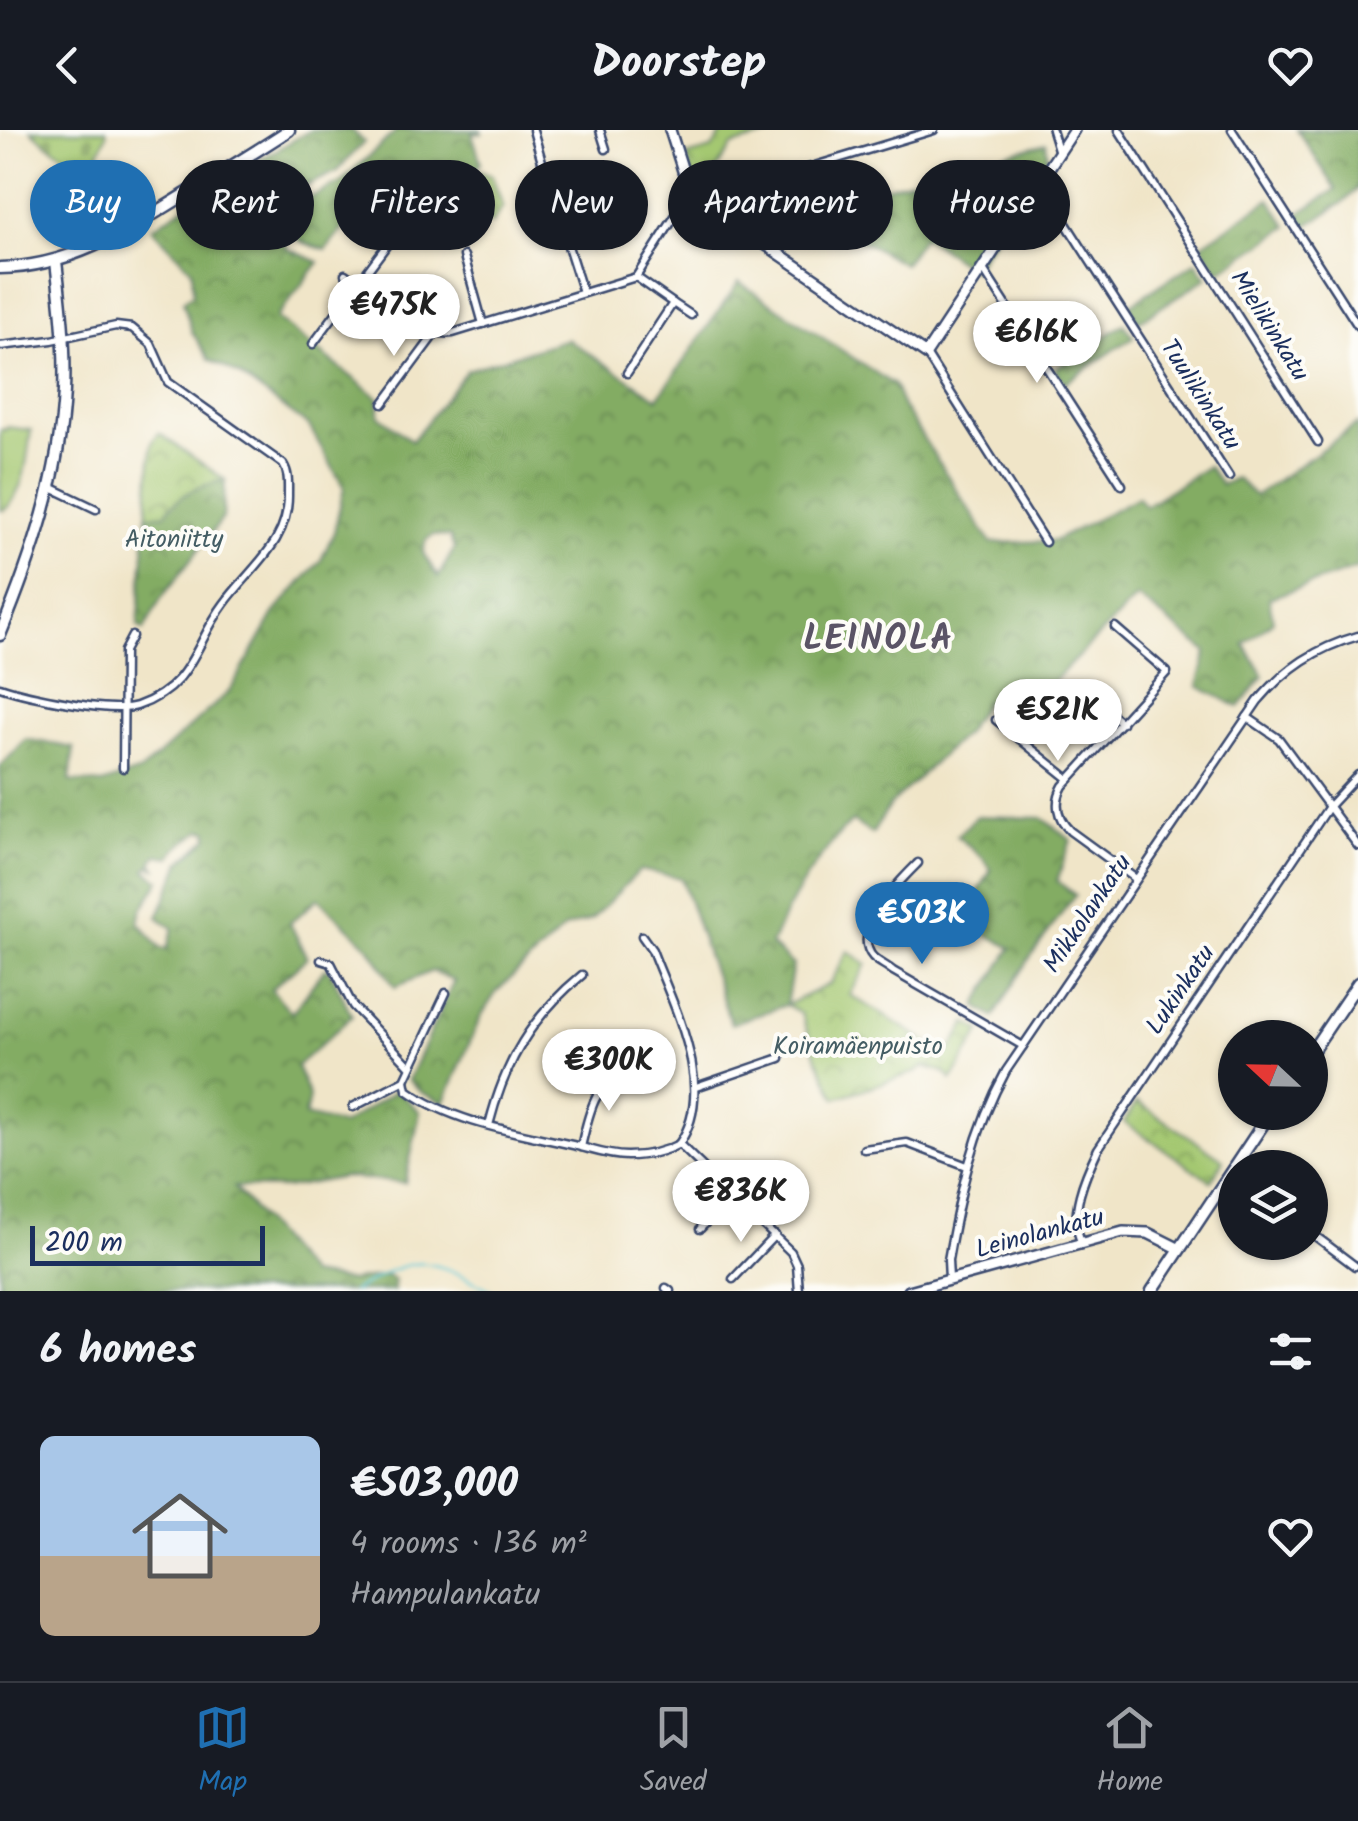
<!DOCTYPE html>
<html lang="en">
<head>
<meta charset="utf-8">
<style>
	body { margin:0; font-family:Kalam,sans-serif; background:#242831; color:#f1f3f6; height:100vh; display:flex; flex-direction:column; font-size:38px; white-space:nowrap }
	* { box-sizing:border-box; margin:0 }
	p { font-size:32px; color:#9ea1a6 }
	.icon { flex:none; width:55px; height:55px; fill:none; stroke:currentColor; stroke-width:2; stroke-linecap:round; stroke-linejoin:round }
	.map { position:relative; height:1161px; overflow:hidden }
	.side { display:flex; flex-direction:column; background:#171b24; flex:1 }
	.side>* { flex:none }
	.banner { position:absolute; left:30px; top:30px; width:1300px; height:90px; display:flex; gap:20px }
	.needle { width:65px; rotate:292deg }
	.fabs { position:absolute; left:1218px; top:890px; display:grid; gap:20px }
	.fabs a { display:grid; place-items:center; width:110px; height:110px; border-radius:50%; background:#171b24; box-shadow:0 2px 8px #0004; font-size:50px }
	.scale { position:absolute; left:30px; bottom:25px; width:235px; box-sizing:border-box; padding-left:10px; border:5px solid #1b2f5e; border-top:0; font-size:28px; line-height:35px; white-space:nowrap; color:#1b2f5e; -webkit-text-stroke:8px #fdfcf7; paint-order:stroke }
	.price { position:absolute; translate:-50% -85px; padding:0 22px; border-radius:35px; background:#fff; color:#222; font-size:32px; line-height:65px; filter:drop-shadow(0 2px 5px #0008) }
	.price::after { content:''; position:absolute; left:50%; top:60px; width:30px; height:22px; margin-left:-15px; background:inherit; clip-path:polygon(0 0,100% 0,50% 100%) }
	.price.on { background:#1f6fb2; color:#fff }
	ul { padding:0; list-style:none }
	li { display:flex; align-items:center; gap:30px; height:250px; padding:0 40px }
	li span { display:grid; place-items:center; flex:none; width:280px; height:200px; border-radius:15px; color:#555 }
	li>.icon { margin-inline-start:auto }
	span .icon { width:120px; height:120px; fill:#fffc; stroke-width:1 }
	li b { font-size:42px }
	h2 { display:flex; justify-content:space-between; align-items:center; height:120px; padding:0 40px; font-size:42px }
	.chip { padding:0 35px; border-radius:45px; background:#171b24; box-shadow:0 2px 8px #0004; font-size:35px; line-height:90px }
	.chip.on { background:#1f6fb2; color:#fff }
	header { display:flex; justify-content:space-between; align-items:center; height:130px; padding:0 40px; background:#171b24; font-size:45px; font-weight:800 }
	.tab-bar { display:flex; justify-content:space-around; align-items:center; height:140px; border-top:2px solid #363941; background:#171b24; font-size:28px; color:#9ea1a6 }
	.tab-bar a { display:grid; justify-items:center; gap:5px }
	.tab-bar .on { color:#1f6fb2 }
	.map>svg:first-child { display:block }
	.grass { fill:#a4c871; stroke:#607c68; stroke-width:2.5 }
	.forest { fill:url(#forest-crowns); stroke:#4f6e60; stroke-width:2.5; fill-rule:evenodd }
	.cemetery { fill:url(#cemetery-stones); stroke:#607c68; stroke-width:2.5 }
	.park { fill:url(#park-crowns); stroke:#607c68; stroke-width:2.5 }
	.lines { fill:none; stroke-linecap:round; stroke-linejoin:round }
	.stream { stroke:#5bc7d4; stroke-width:2.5 }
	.minor-casing { stroke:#3b4a6e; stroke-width:11 }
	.tertiary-casing { stroke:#3b4a6e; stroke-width:14 }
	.secondary-casing { stroke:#3b4a6e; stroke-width:15 }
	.primary-casing { stroke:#3b4a6e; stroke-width:15 }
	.minor { stroke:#fff; stroke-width:6 }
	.tertiary { stroke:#fff; stroke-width:9 }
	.secondary { stroke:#fff; stroke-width:10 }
	.primary { stroke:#fff; stroke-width:10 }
	.labels { text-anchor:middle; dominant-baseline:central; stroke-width:8; stroke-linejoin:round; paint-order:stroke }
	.street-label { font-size:25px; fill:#1b2f5e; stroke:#fdfcf7 }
	.park-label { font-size:25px; fill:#445d64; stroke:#fdfcf7 }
	.district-label { font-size:35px; font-weight:bold; letter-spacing:2.5px; fill:#5b5466; stroke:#fdfcf7 }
</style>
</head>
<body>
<header><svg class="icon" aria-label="back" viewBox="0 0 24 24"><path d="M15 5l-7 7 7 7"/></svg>Doorstep<svg class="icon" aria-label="heart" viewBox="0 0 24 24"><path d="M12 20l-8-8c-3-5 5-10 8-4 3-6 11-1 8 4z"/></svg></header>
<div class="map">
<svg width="1358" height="1161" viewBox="0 0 1358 1161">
	<defs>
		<pattern id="forest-crowns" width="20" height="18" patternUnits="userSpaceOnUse" patternTransform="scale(2.5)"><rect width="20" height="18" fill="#83ac63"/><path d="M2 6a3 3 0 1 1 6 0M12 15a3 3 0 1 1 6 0" fill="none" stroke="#6a8c55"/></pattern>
		<pattern id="cemetery-stones" width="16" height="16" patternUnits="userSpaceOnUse" patternTransform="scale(2.5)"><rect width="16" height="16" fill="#a4c871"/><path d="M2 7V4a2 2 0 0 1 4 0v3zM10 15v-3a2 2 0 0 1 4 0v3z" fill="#85a360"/></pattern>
		<pattern id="park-crowns" width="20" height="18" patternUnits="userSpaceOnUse" patternTransform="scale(2.5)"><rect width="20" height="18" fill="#a4c871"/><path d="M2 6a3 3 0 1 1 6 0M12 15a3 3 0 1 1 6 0" fill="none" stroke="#85a360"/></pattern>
	</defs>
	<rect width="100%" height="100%" fill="#fdfcf7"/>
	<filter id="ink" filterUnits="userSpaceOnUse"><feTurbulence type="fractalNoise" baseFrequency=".01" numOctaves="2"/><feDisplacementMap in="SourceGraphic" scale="20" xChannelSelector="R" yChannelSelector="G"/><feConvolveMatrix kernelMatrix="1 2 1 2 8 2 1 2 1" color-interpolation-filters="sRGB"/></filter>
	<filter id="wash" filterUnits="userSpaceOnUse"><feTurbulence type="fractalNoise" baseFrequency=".0048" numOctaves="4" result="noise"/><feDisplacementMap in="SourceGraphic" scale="40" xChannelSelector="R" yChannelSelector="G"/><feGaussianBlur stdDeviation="2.25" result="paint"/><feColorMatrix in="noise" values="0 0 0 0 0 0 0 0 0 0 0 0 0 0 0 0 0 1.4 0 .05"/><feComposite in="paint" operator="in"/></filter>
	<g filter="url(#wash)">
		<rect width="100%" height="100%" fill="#f0e5c8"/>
		<path class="grass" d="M7,297L31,300C28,323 25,364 4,380H0V309L1,299L6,300Z"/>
		<g class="forest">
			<polygon points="311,0 352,0 364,12 336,42 281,68 261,29"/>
			<path d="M397,0H481L482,3H472L481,33L449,68L448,109L431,103L370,65L326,120C298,111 291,112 285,80L340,53Z"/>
			<polygon points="1297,0 1358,0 1358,58 1344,72 1305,97 1297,85 1336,59"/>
			<polygon points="1046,13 1048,26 973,140 923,106 904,134 804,79"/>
			<path d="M245,36L250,37L267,65L280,107L288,119L319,132L276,188L379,268V286L412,311L467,240L567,209L658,268L739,152L894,255L903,277L991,413L1054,411L1138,367L1145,376L1208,336L1221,355L1236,348L1255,366L1358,294V438L1269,468L1273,491L1244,514L1264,546L1239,577L1198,556L1207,522L1137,467L1035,570L1014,555L985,573L965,603L890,675L872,704L852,691C816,728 790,768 771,815L793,835L786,875L731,894L681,748L640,740L591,790L566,797L497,861L481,886L444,973L422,963L408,950L454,851L432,841L395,857L369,817L318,768L290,793L307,828L271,859L292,883L325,838L331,842L352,886L297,936L309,967L305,986L342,995L397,960L420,982L405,1053L344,1047L285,1058L234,1057L309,1145L350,1151L386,1145L394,1150V1161H0V637L26,609L74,618L70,651L102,654L141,641L230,561L276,481L321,430L334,402L344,358L309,296L239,245L209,229L192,202L183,171L193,164L192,140L152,98ZM433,405L450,407L454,419L438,447L423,423L426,410ZM201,700L209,701L208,708L181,732L158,787L173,798L167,819L160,818L139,792L142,780L160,750L146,740L149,736L156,738L152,733L157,725L171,727L176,719Z"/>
			<polygon points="1270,69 1288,97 1219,142 1201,115"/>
			<polygon points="1196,132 1207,148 1138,192 1128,176"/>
			<polygon points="1124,194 1133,207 1065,253 1055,239"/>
			<path d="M225,350L223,388L160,470L144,500L138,496L147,386L164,384C182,362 199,356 225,350Z"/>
			<polygon points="977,686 1042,688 1071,710 1057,751 1075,765 1029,829 994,887 976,876 1011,818 962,790 991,740 984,729 957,706"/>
		</g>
		<polygon class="cemetery" points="31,0 106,0 107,4 91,41 47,14"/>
		<g class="park">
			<polygon points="721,0 788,0 732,16 703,59 693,52 687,26 712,19 722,4"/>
			<polygon points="475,40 492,45 503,77 492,93 450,88 449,68"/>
			<path d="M159,303L225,350C199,356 182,362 164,384L147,386L152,313Z"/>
			<polygon points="848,821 867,834 850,865 948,924 967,893 981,901 952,950 944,942 924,936 917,942 836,968 817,928 801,883 786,875 830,854"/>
			<polygon points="1137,972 1224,1030 1211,1051 1124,992"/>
		</g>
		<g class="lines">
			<path class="stream" d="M353,1161C418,1123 426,1126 492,1161"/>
		</g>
	</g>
	<g filter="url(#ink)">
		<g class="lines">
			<g class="minor-casing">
				<g id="minor">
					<polyline points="533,0 547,49"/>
					<polyline points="600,0 606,19"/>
					<polyline points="1052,0 1059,23"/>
					<polyline points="1119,0 1318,312"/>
					<polyline points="1232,0 1358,196"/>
					<polyline points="1040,53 1229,347"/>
					<polyline points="734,91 757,58 768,50 934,0"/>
					<polyline points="561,94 583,163"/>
					<polyline points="464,126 483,194"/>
					<polyline points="983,139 1122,355"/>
					<path d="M345,144C376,167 413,208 453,203L636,147L690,63"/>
					<polyline points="673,173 691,185"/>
					<polyline points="313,214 398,100"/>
					<path d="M0,216L52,210L116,196L132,198L151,214L168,252L283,334C289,343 288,353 288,364C289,413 251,437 224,474C194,514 193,557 137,576C112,584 26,566 0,557"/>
					<polyline points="926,224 1045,412"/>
					<polyline points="627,243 673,173 636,147"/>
					<polyline points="383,274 434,205"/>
					<polyline points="50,357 96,379"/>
					<path d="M1115,497L1167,542L1063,656C1054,672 1057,688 1070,701L1136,749"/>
					<polyline points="1076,555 1122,593"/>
					<polyline points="1247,587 1279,609 1358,716"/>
					<polyline points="996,590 1069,649"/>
					<polyline points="123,638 124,521 132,506"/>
					<path d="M918,733C901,750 849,800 873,827C878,832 887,836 893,841L1023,916"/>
					<path d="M642,806L652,820C673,876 718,958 679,1014"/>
					<polyline points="321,830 331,833 353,876 410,936"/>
					<path d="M405,950L407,960C456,995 523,1003 581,1017C596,1021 611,1026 627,1026C644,1026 664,1022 679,1014L791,1122L797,1135L799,1161"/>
					<polyline points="696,957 780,928"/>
					<polyline points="353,977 405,950 446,863"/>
					<path d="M489,995C505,932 531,887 582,845"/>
					<path d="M581,1017C588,987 594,954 624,938"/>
					<polyline points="864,1019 907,1013 967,1036"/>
					<polyline points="700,1099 732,1065"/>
					<polyline points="1310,1102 1355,1136"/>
					<path d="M1082,1113C1067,1086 1086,1044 1098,1019L1330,675L1358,645"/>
					<polyline points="733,1149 775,1105"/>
					<path d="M949,1149L948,1130C960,1063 973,1001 1006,941L1258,571C1286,538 1316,518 1358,506"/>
					<polyline points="666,1158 670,1161"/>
				</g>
			</g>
			<g class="tertiary-casing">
				<g id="tertiary">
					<polyline points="670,0 690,63 926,224 1074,0"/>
					<polyline points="909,1161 1123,1102 1148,1103 1180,1119"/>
				</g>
			</g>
			<g class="secondary-casing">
				<g id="secondary">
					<path d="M0,138C72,137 131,98 191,61C224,41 257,21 289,0"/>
					<path d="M0,505C32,427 60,346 64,261C66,217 61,174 56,131"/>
				</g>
			</g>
			<g class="primary-casing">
				<g id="primary">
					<polyline points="1310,924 1358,853"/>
					<polyline points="1152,1161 1271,982"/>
				</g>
			</g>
			<use href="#minor" class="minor"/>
			<use href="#tertiary" class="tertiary"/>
			<use href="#secondary" class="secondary"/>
			<use href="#primary" class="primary"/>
		</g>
	</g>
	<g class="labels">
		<g class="street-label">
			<text transform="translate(1269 196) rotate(58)">Mielikinkatu</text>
			<text transform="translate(1200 265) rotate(57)">Tuulikinkatu</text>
			<text transform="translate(1088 784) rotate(-56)">Mikkolankatu</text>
			<text transform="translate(1181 860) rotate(-56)">Lukinkatu</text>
			<text transform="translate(1040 1104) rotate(-15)">Leinolankatu</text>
		</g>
		<g class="park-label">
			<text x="174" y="410">Aitoniitty</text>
			<text x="858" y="917">Koiramäenpuisto</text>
		</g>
		<g class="district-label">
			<text x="879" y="510">LEINOLA</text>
		</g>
	</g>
</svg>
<div class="fabs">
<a><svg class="needle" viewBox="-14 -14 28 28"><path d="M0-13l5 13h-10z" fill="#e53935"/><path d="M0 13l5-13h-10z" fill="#9ea1a6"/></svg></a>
<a><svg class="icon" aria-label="layers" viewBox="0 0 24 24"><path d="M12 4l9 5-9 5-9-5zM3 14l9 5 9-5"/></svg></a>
</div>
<div class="scale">200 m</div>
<b class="price" style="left:394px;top:229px">€475K</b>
<b class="price" style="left:1037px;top:256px">€616K</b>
<b class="price" style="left:1058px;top:634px">€521K</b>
<b class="price on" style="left:922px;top:837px">€503K</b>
<b class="price" style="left:609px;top:984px">€300K</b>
<b class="price" style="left:741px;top:1115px">€836K</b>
<div class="banner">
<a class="chip on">Buy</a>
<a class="chip">Rent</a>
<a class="chip">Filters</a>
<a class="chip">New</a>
<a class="chip">Apartment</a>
<a class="chip">House</a>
</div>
</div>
<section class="side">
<h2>6 homes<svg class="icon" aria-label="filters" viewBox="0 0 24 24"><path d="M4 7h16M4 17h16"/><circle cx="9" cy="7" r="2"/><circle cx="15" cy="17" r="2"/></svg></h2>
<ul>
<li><span style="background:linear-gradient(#a9c7e8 60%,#b9a48a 0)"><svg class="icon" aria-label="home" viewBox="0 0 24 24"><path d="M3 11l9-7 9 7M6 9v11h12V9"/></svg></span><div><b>€503,000</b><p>4 rooms · 136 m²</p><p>Hampulankatu</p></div><svg class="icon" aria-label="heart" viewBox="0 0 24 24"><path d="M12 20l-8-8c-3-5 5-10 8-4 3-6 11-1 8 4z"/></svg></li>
</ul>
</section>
<nav class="tab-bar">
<a class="on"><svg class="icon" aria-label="map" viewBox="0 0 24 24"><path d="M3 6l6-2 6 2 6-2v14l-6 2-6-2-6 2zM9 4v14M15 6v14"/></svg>Map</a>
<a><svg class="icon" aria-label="saved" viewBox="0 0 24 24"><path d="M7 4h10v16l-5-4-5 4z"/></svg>Saved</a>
<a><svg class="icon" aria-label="home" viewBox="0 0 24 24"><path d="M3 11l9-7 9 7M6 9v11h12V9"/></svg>Home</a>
</nav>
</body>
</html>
